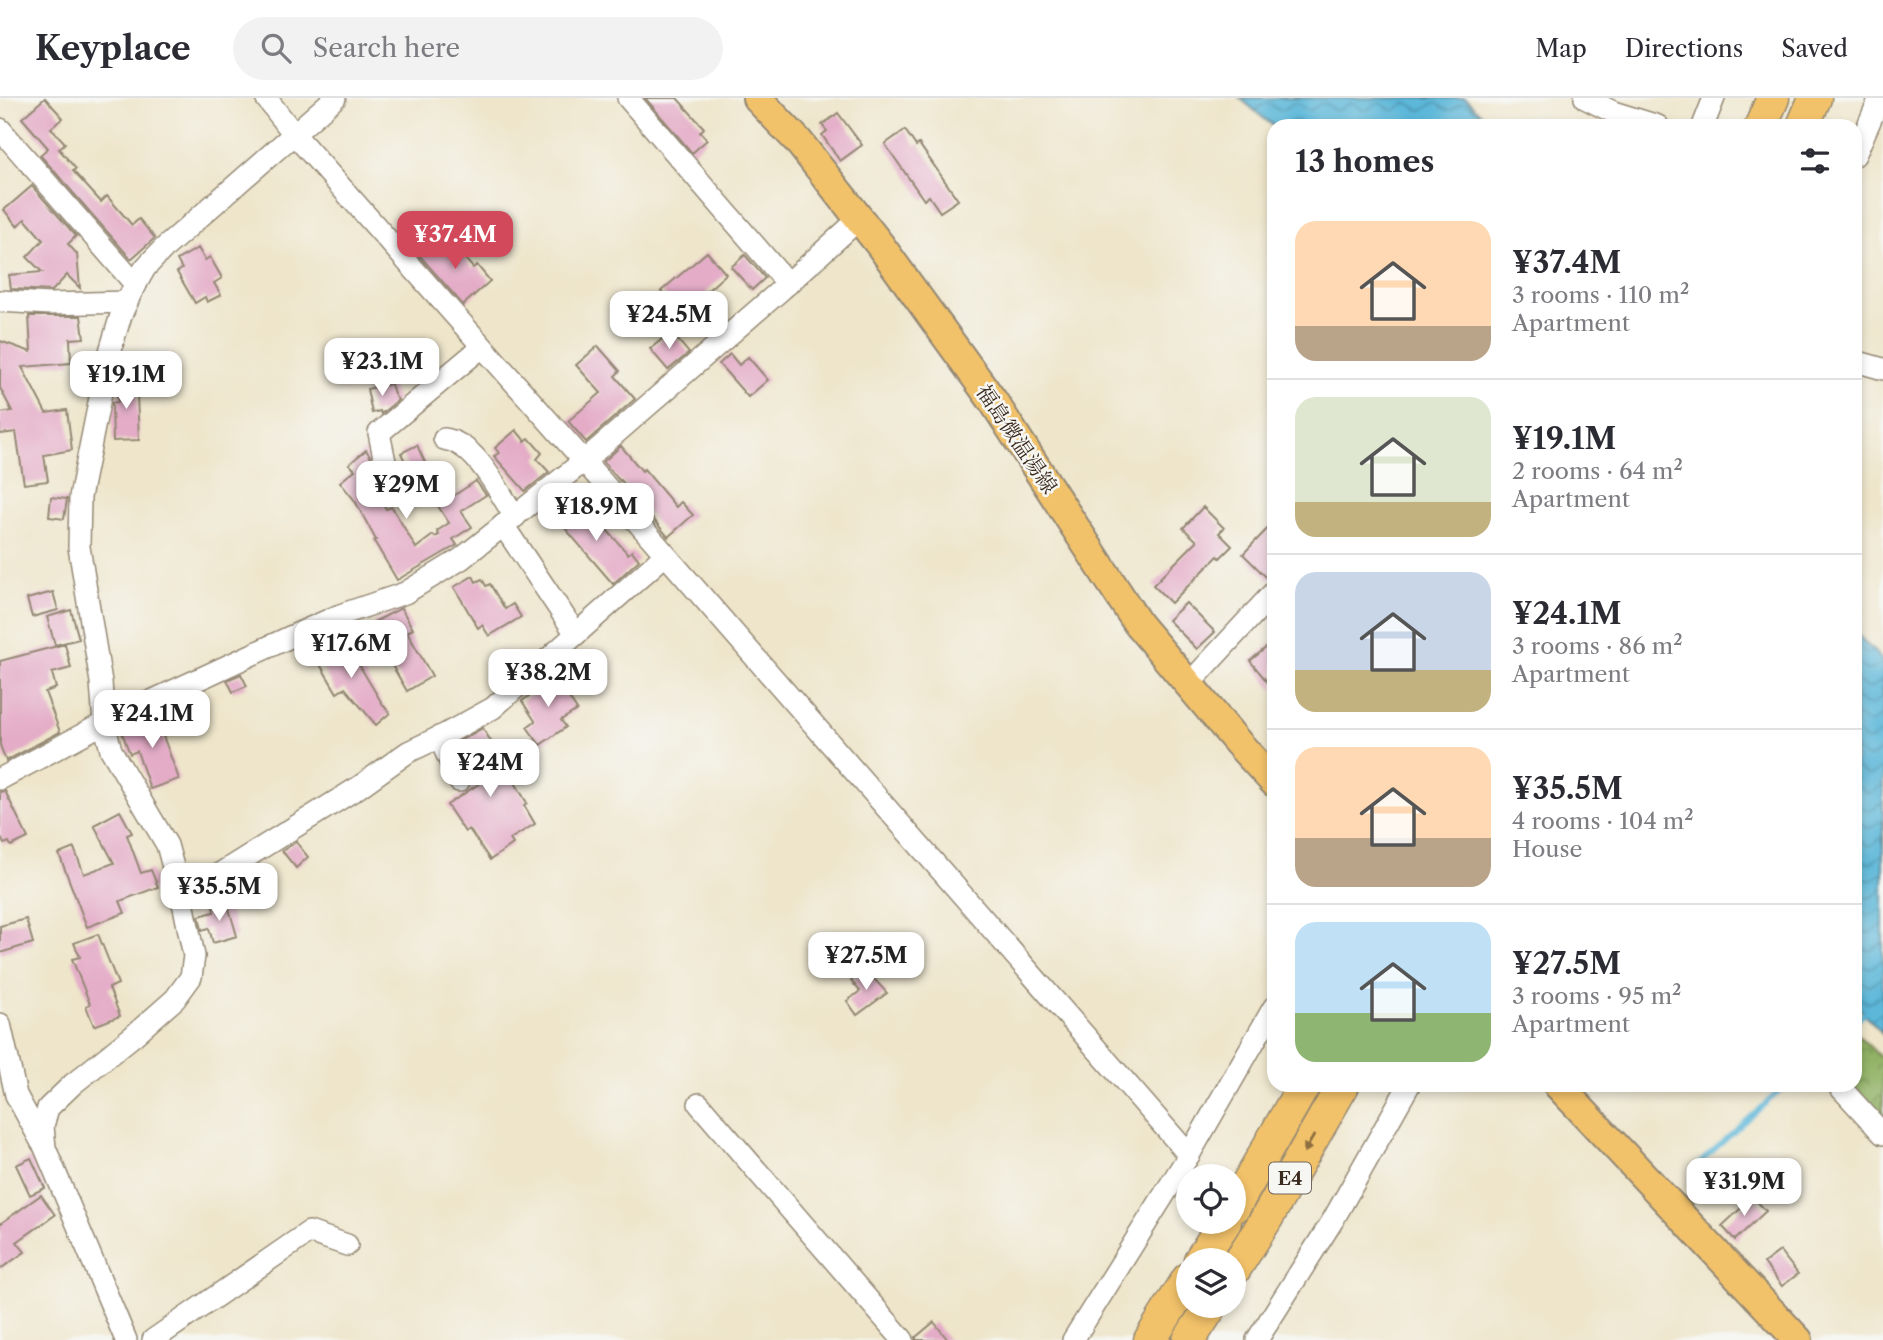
<!DOCTYPE html>
<html lang="en">
<head>
<meta charset="utf-8">
<style>
	body { margin:0; font-family:"Libre Caslon Text","Noto Serif JP",serif; background:#f2f2f3; color:#2b2b33; height:100vh; display:flex; flex-direction:column; font-size:26px; white-space:nowrap }
	* { box-sizing:border-box; margin:0 }
	p { font-size:23px; color:#7c7c81 }
	.icon { flex:none; width:38px; height:38px; fill:none; stroke:currentColor; stroke-width:2; stroke-linecap:round; stroke-linejoin:round }
	.map { position:relative; flex:1; overflow:hidden }
	.details { position:absolute; left:1267px; top:21px; width:595px; height:973px; display:flex; flex-direction:column; background:#fff; border-radius:21px; box-shadow:0 4px 10px #0003 }
	.details>* { flex:none }
	.fabs { position:absolute; left:1176px; top:1066px; display:grid; gap:14px }
	.fabs a { display:grid; place-items:center; width:70px; height:70px; border-radius:50%; background:#fff; box-shadow:0 4px 10px #0003; font-size:35px }
	.price { position:absolute; translate:-50% -60px; padding:0 16px; border-radius:14px; background:#fff; color:#222; font-size:23px; line-height:46px; filter:drop-shadow(0 2px 4px #0008) }
	.price::after { content:''; position:absolute; left:50%; top:42px; width:21px; height:16px; margin-left:-10px; background:inherit; clip-path:polygon(0 0,100% 0,50% 100%) }
	.price.selected { background:#d1495b; color:#fff }
	ul { padding:0; list-style:none }
	li { display:flex; align-items:center; gap:21px; height:175px; padding:0 28px }
	li+li { border-top:2px solid #e1e1e2 }
	li span { display:grid; place-items:center; flex:none; width:196px; height:140px; border-radius:21px; color:#555 }
	li>.icon { margin-inline-start:auto }
	span .icon { width:84px; height:84px; fill:#fffc; stroke-width:1 }
	li b { font-size:30px }
	h2 { display:flex; justify-content:space-between; align-items:center; height:84px; padding:0 28px; font-size:30px }
	header { display:flex; align-items:center; gap:42px; box-sizing:border-box; height:98px; padding:0 35px; background:#fff; border-bottom:2px solid #e1e1e2 }
	header strong { font-size:33px }
	nav { display:flex; gap:38px; margin-inline-start:auto; font-size:24px }
	.search { width:490px; height:63px; background:#f2f2f3; display:flex; align-items:center; gap:18px; box-sizing:border-box; padding:0 24px; border-radius:38px; color:#7c7c81; font-size:26px }
	.map>svg:first-child { display:block }
	.forest { fill:url(#forest-crowns); stroke:#666e42; stroke-width:2 }
	.water { fill:url(#water-waves); stroke:#4c707c; stroke-width:2 }
	.lines { fill:none; stroke-linecap:round; stroke-linejoin:round }
	.stream { stroke:#5cb7d9; stroke-width:5 }
	.building { fill:#e4acc7 }
	.minor-casing { stroke:#948874; stroke-width:24 }
	.major-casing { stroke:#948874; stroke-width:32 }
	.highway-casing { stroke:#948874; stroke-width:35 }
	.minor { stroke:#fff; stroke-width:21 }
	.major { stroke:#f2c26a; stroke-width:28 }
	.highway { stroke:#f2c26a; stroke-width:32 }
	.oneway { fill:#8d6e40 }
	.labels { text-anchor:middle; dominant-baseline:central; stroke-width:5; stroke-linejoin:round; paint-order:stroke }
	.shield { fill:#f6f6f2; stroke:#73675e; stroke-width:2 }
	.shield-label { font-size:19px; font-weight:bold; fill:#3b2a1e }
	.street-label { font-size:21px; fill:#3b2a1e; stroke:#f6f6f2 }
</style>
</head>
<body>
<header>
<strong>Keyplace</strong>
<div class="search"><svg class="icon" aria-label="search" viewBox="0 0 24 24"><circle cx="10" cy="10" r="6"/><path d="M15 15l6 6"/></svg>Search here</div>
<nav><a>Map</a><a>Directions</a><a>Saved</a></nav>
</header>
<div class="map">
<svg width="1883" height="1242" viewBox="0 0 1883 1242">
	<defs>
		<pattern id="forest-crowns" width="20" height="18" patternUnits="userSpaceOnUse" patternTransform="scale(1.75)"><rect width="20" height="18" fill="#92b266"/><path d="M2 6a3 3 0 1 1 6 0M12 15a3 3 0 1 1 6 0" fill="none" stroke="#789153"/></pattern>
		<pattern id="water-waves" width="16" height="10" patternUnits="userSpaceOnUse" patternTransform="scale(1.75)"><rect width="16" height="10" fill="#5cb7d9"/><path d="M0 5q4-4 8 0t8 0" fill="none" stroke="#4d95af"/></pattern>
	</defs>
	<rect width="100%" height="100%" fill="#f6f6f2"/>
	<filter id="ink" filterUnits="userSpaceOnUse"><feTurbulence type="fractalNoise" baseFrequency=".0143" numOctaves="2"/><feDisplacementMap in="SourceGraphic" scale="14" xChannelSelector="R" yChannelSelector="G"/><feConvolveMatrix kernelMatrix="1 2 1 2 8 2 1 2 1" color-interpolation-filters="sRGB"/></filter>
	<filter id="wash" filterUnits="userSpaceOnUse"><feTurbulence type="fractalNoise" baseFrequency=".00686" numOctaves="4" result="noise"/><feDisplacementMap in="SourceGraphic" scale="28" xChannelSelector="R" yChannelSelector="G"/><feGaussianBlur stdDeviation="1.57" result="paint"/><feColorMatrix in="noise" values="0 0 0 0 0 0 0 0 0 0 0 0 0 0 0 0 0 1.4 0 .05"/><feComposite in="paint" operator="in"/></filter>
	<g filter="url(#wash)">
		<rect width="100%" height="100%" fill="#eee5ca"/>
		<polygon class="forest" points="1855,934 1883,962 1883,1017 1852,987 1855,987"/>
		<g class="water">
			<polygon points="1240,0 1465,0 1493,28 1274,29"/>
			<polygon points="1855,534 1883,563 1883,936 1855,906"/>
		</g>
		<g class="lines">
			<g class="stream">
				<polyline points="1855,924 1868,912"/>
				<polyline points="1694,1070 1786,987"/>
			</g>
		</g>
		<g id="blocks">
			<g class="building">
				<polygon points="45,0 63,20 51,30 65,45 59,51 76,71 73,73 101,104 107,98 132,127 139,121 155,140 131,161 40,57 48,50 22,20"/>
				<polygon points="645,0 677,0 704,30 700,34 707,42 692,55"/>
				<polygon points="838,15 862,47 840,63 822,37 827,33 822,27"/>
				<polygon points="905,32 916,48 919,46 958,102 940,114 929,98 924,102 885,46"/>
				<polygon points="32,88 76,138 68,146 77,156 80,190 67,177 52,193 11,191 9,177 42,174 27,159 43,142 25,121 17,128 4,112"/>
				<polygon points="447,140 473,170 477,167 490,183 463,207 419,157 431,146 435,151"/>
				<polygon points="198,150 205,162 210,159 222,180 214,185 221,197 207,204 205,199 195,205 177,174 182,171 177,162"/>
				<polygon points="707,154 726,176 706,194 717,206 692,228 661,193"/>
				<polygon points="745,157 765,180 752,192 731,169"/>
				<polygon points="29,218 81,218 84,240 70,241 71,265 22,269 46,315 67,312 72,352 44,357 48,383 24,386 16,334 0,336 0,315 12,313 0,290 0,243 31,254"/>
				<polygon points="671,234 689,255 668,272 650,251"/>
				<polygon points="598,248 620,273 615,278 635,301 586,344 568,323 601,295 576,267"/>
				<polygon points="730,256 739,267 748,259 768,282 748,299 719,266"/>
				<polygon points="136,275 139,342 113,343 112,307 112,305 118,304 117,297 122,297 121,276"/>
				<polygon points="391,286 394,296 398,302 381,316 380,313 372,315 367,291"/>
				<polygon points="516,332 525,343 529,340 542,355 537,361 549,374 525,393 494,358 499,355 495,350"/>
				<polygon points="417,347 440,398 424,405 401,355"/>
				<polygon points="621,348 642,373 644,371 676,409 681,404 693,417 668,439 621,382 620,383 603,364"/>
				<polygon points="366,352 370,358 374,373 368,378 386,411 392,409 416,450 433,437 435,439 439,437 437,433 449,425 438,408 476,383 486,397 461,413 472,429 453,441 457,447 397,482 374,443 376,442 355,403 340,384 355,372 349,366"/>
				<polygon points="51,399 67,401 64,421 49,419"/>
				<polygon points="566,402 591,431 599,423 628,456 632,453 639,462 613,486 551,414"/>
				<polygon points="1203,409 1224,430 1219,435 1232,448 1220,460 1218,458 1171,505 1153,487 1197,443 1183,430"/>
				<polygon points="1274,424 1274,481 1269,482 1243,456"/>
				<polygon points="473,478 476,484 482,481 486,488 490,486 505,511 513,506 521,519 489,538 482,527 478,530 454,489"/>
				<polygon points="53,494 58,512 32,519 27,501"/>
				<polygon points="1186,505 1215,534 1197,551 1168,522"/>
				<polygon points="401,510 413,531 407,534 432,578 407,593 379,545 384,542 374,524"/>
				<polygon points="71,512 79,541 55,547 47,519"/>
				<polygon points="1274,543 1274,592 1250,563"/>
				<polygon points="337,545 340,549 346,545 383,607 390,615 376,627 345,590 337,595 315,558"/>
				<polygon points="65,546 71,570 52,575 56,590 45,594 60,634 6,663 0,647 0,563"/>
				<polygon points="241,576 247,588 233,594 227,582"/>
				<polygon points="553,576 577,612 561,622 566,629 540,647 527,629 535,623 522,603 532,596 531,594"/>
				<polygon points="160,614 167,633 162,635 179,681 150,691 137,653 130,656 121,632"/>
				<polygon points="483,630 527,705 524,707 535,726 510,741 513,746 490,762 469,731 465,734 447,707 480,685 472,673 474,672 456,645"/>
				<polygon points="5,693 28,740 11,748 9,744 4,746 0,738 0,694"/>
				<polygon points="120,713 132,735 127,737 141,775 151,772 158,789 120,803 125,815 87,829 59,756 74,750 84,776 114,765 94,727"/>
				<polygon points="296,744 308,759 296,770 282,753"/>
				<polygon points="227,804 237,838 213,845 209,830 202,832 199,818 214,814 213,808"/>
				<polygon points="26,821 33,845 0,855 0,828"/>
				<polygon points="98,836 118,886 109,890 120,918 94,928 86,908 90,906 72,861 80,859 74,845"/>
				<polygon points="865,871 887,895 857,917 847,903 860,893 851,883"/>
				<polygon points="31,1060 45,1090 30,1097 16,1067"/>
				<polygon points="41,1097 55,1117 17,1144 25,1154 0,1171 0,1126"/>
				<polygon points="1753,1099 1766,1113 1735,1142 1722,1128"/>
				<polygon points="1780,1153 1798,1176 1782,1188 1764,1165"/>
				<polygon points="934,1224 948,1242 916,1242 916,1239"/>
			</g>
		</g>
	</g>
	<g filter="url(#ink)">
		<use href="#blocks" fill-opacity="0" stroke="#948874" stroke-width="2"/>
		<g class="lines">
			<g class="minor-casing">
				<g id="minor">
					<polyline points="266,0 294,36 584,363 1189,1057"/>
					<polyline points="628,0 788,186"/>
					<polyline points="1585,0 1613,14 1658,28"/>
					<polyline points="1703,28 1714,0"/>
					<polyline points="0,31 136,187"/>
					<polyline points="1855,57 1880,0"/>
					<polyline points="0,203 49,206 127,204"/>
					<polyline points="1855,263 1883,271"/>
					<path d="M444,341C476,345 498,393 515,419"/>
					<polyline points="387,373 379,335 482,249"/>
					<polyline points="503,427 576,536"/>
					<polyline points="1189,586 1274,494"/>
					<polyline points="439,639 459,683"/>
					<polyline points="0,681 104,625 290,539 340,517 405,495 461,461 584,363 782,191 859,121"/>
					<polyline points="181,800 359,689 408,654 446,636 493,610 665,457"/>
					<polyline points="0,926 16,997 42,1045"/>
					<polyline points="1838,987 1883,1036"/>
					<polyline points="699,1006 903,1242"/>
					<polyline points="126,1242 45,1050 43,1028 48,1010 73,986 133,938 175,901 191,879 194,858 184,809 167,747 111,652 104,625 101,584 79,449 80,399 108,260 121,217 132,193 145,170 162,152 335,0"/>
					<polyline points="153,1242 309,1134 347,1147"/>
					<polyline points="1073,1242 1189,1057 1274,909"/>
					<polyline points="1257,1242 1333,1122 1409,987"/>
				</g>
			</g>
			<g class="major-casing">
				<g id="major">
					<polyline points="757,0 798,43 880,147 993,303 1138,526 1238,645 1274,684"/>
					<polyline points="1558,987 1798,1242"/>
				</g>
			</g>
			<g class="highway-casing">
				<g id="highway">
					<polyline points="1761,28 1773,0"/>
					<polyline points="1803,28 1815,0"/>
					<polyline points="1234,1109 1304,987"/>
					<polyline points="1200,1162 1225,1124"/>
					<polyline points="1234,1172 1265,1123 1343,987"/>
					<polyline points="1150,1242 1188,1181"/>
					<polyline points="1189,1242 1211,1208"/>
				</g>
			</g>
			<use href="#minor" class="minor"/>
			<use href="#major" class="major"/>
			<use href="#highway" class="highway"/>
		</g>
		<defs><path id="oneway-solid" d="M-6-.8H1V-3.2L6.5 0L1 3.2V.8H-6Z" transform="scale(1.75)"/></defs>
		<use class="oneway" href="#oneway-solid" transform="translate(1309 1046) rotate(120)"/>
	</g>
	<g class="labels">
		<rect class="shield" x="1269" y="1064.5" width="42" height="31" rx="5"/>
		<g class="shield-label">
			<text x="1290" y="1080">E4</text>
		</g>
		<g class="street-label">
			<text transform="translate(1017 341) rotate(56)">福島微温湯線</text>
		</g>
	</g>
</svg>
<div class="fabs">
<a><svg class="icon" aria-label="locate" viewBox="0 0 24 24"><circle cx="12" cy="12" r="6"/><path d="M12 2v4M12 18v4M2 12h4M18 12h4"/></svg></a>
<a><svg class="icon" aria-label="layers" viewBox="0 0 24 24"><path d="M12 4l9 5-9 5-9-5zM3 14l9 5 9-5"/></svg></a>
</div>
<b class="price selected" style="left:455px;top:173px">¥37.4M</b>
<b class="price" style="left:669px;top:253px">¥24.5M</b>
<b class="price" style="left:382px;top:300px">¥23.1M</b>
<b class="price" style="left:126px;top:313px">¥19.1M</b>
<b class="price" style="left:406px;top:423px">¥29M</b>
<b class="price" style="left:596px;top:445px">¥18.9M</b>
<b class="price" style="left:351px;top:582px">¥17.6M</b>
<b class="price" style="left:548px;top:611px">¥38.2M</b>
<b class="price" style="left:152px;top:652px">¥24.1M</b>
<b class="price" style="left:490px;top:701px">¥24M</b>
<b class="price" style="left:219px;top:825px">¥35.5M</b>
<b class="price" style="left:866px;top:894px">¥27.5M</b>
<b class="price" style="left:1744px;top:1120px">¥31.9M</b>
<section class="details">
<h2>13 homes<svg class="icon" aria-label="filters" viewBox="0 0 24 24"><path d="M4 7h16M4 17h16"/><circle cx="9" cy="7" r="2"/><circle cx="15" cy="17" r="2"/></svg></h2>
<ul>
<li><span style="background:linear-gradient(#ffd9b3 75%,#b9a48a 0)"><svg class="icon" aria-label="home" viewBox="0 0 24 24"><path d="M3 11l9-7 9 7M6 9v11h12V9"/></svg></span><div><b>¥37.4M</b><p>3 rooms · 110 m²</p><p>Apartment</p></div></li>
<li><span style="background:linear-gradient(#dfe7d0 75%,#c2b280 0)"><svg class="icon" aria-label="home" viewBox="0 0 24 24"><path d="M3 11l9-7 9 7M6 9v11h12V9"/></svg></span><div><b>¥19.1M</b><p>2 rooms · 64 m²</p><p>Apartment</p></div></li>
<li><span style="background:linear-gradient(#c9d6e8 70%,#c2b280 0)"><svg class="icon" aria-label="home" viewBox="0 0 24 24"><path d="M3 11l9-7 9 7M6 9v11h12V9"/></svg></span><div><b>¥24.1M</b><p>3 rooms · 86 m²</p><p>Apartment</p></div></li>
<li><span style="background:linear-gradient(#ffd9b3 65%,#b9a48a 0)"><svg class="icon" aria-label="home" viewBox="0 0 24 24"><path d="M3 11l9-7 9 7M6 9v11h12V9"/></svg></span><div><b>¥35.5M</b><p>4 rooms · 104 m²</p><p>House</p></div></li>
<li><span style="background:linear-gradient(#bfe0f5 65%,#8fb573 0)"><svg class="icon" aria-label="home" viewBox="0 0 24 24"><path d="M3 11l9-7 9 7M6 9v11h12V9"/></svg></span><div><b>¥27.5M</b><p>3 rooms · 95 m²</p><p>Apartment</p></div></li>
</ul>
</section>
</div>
</body>
</html>
